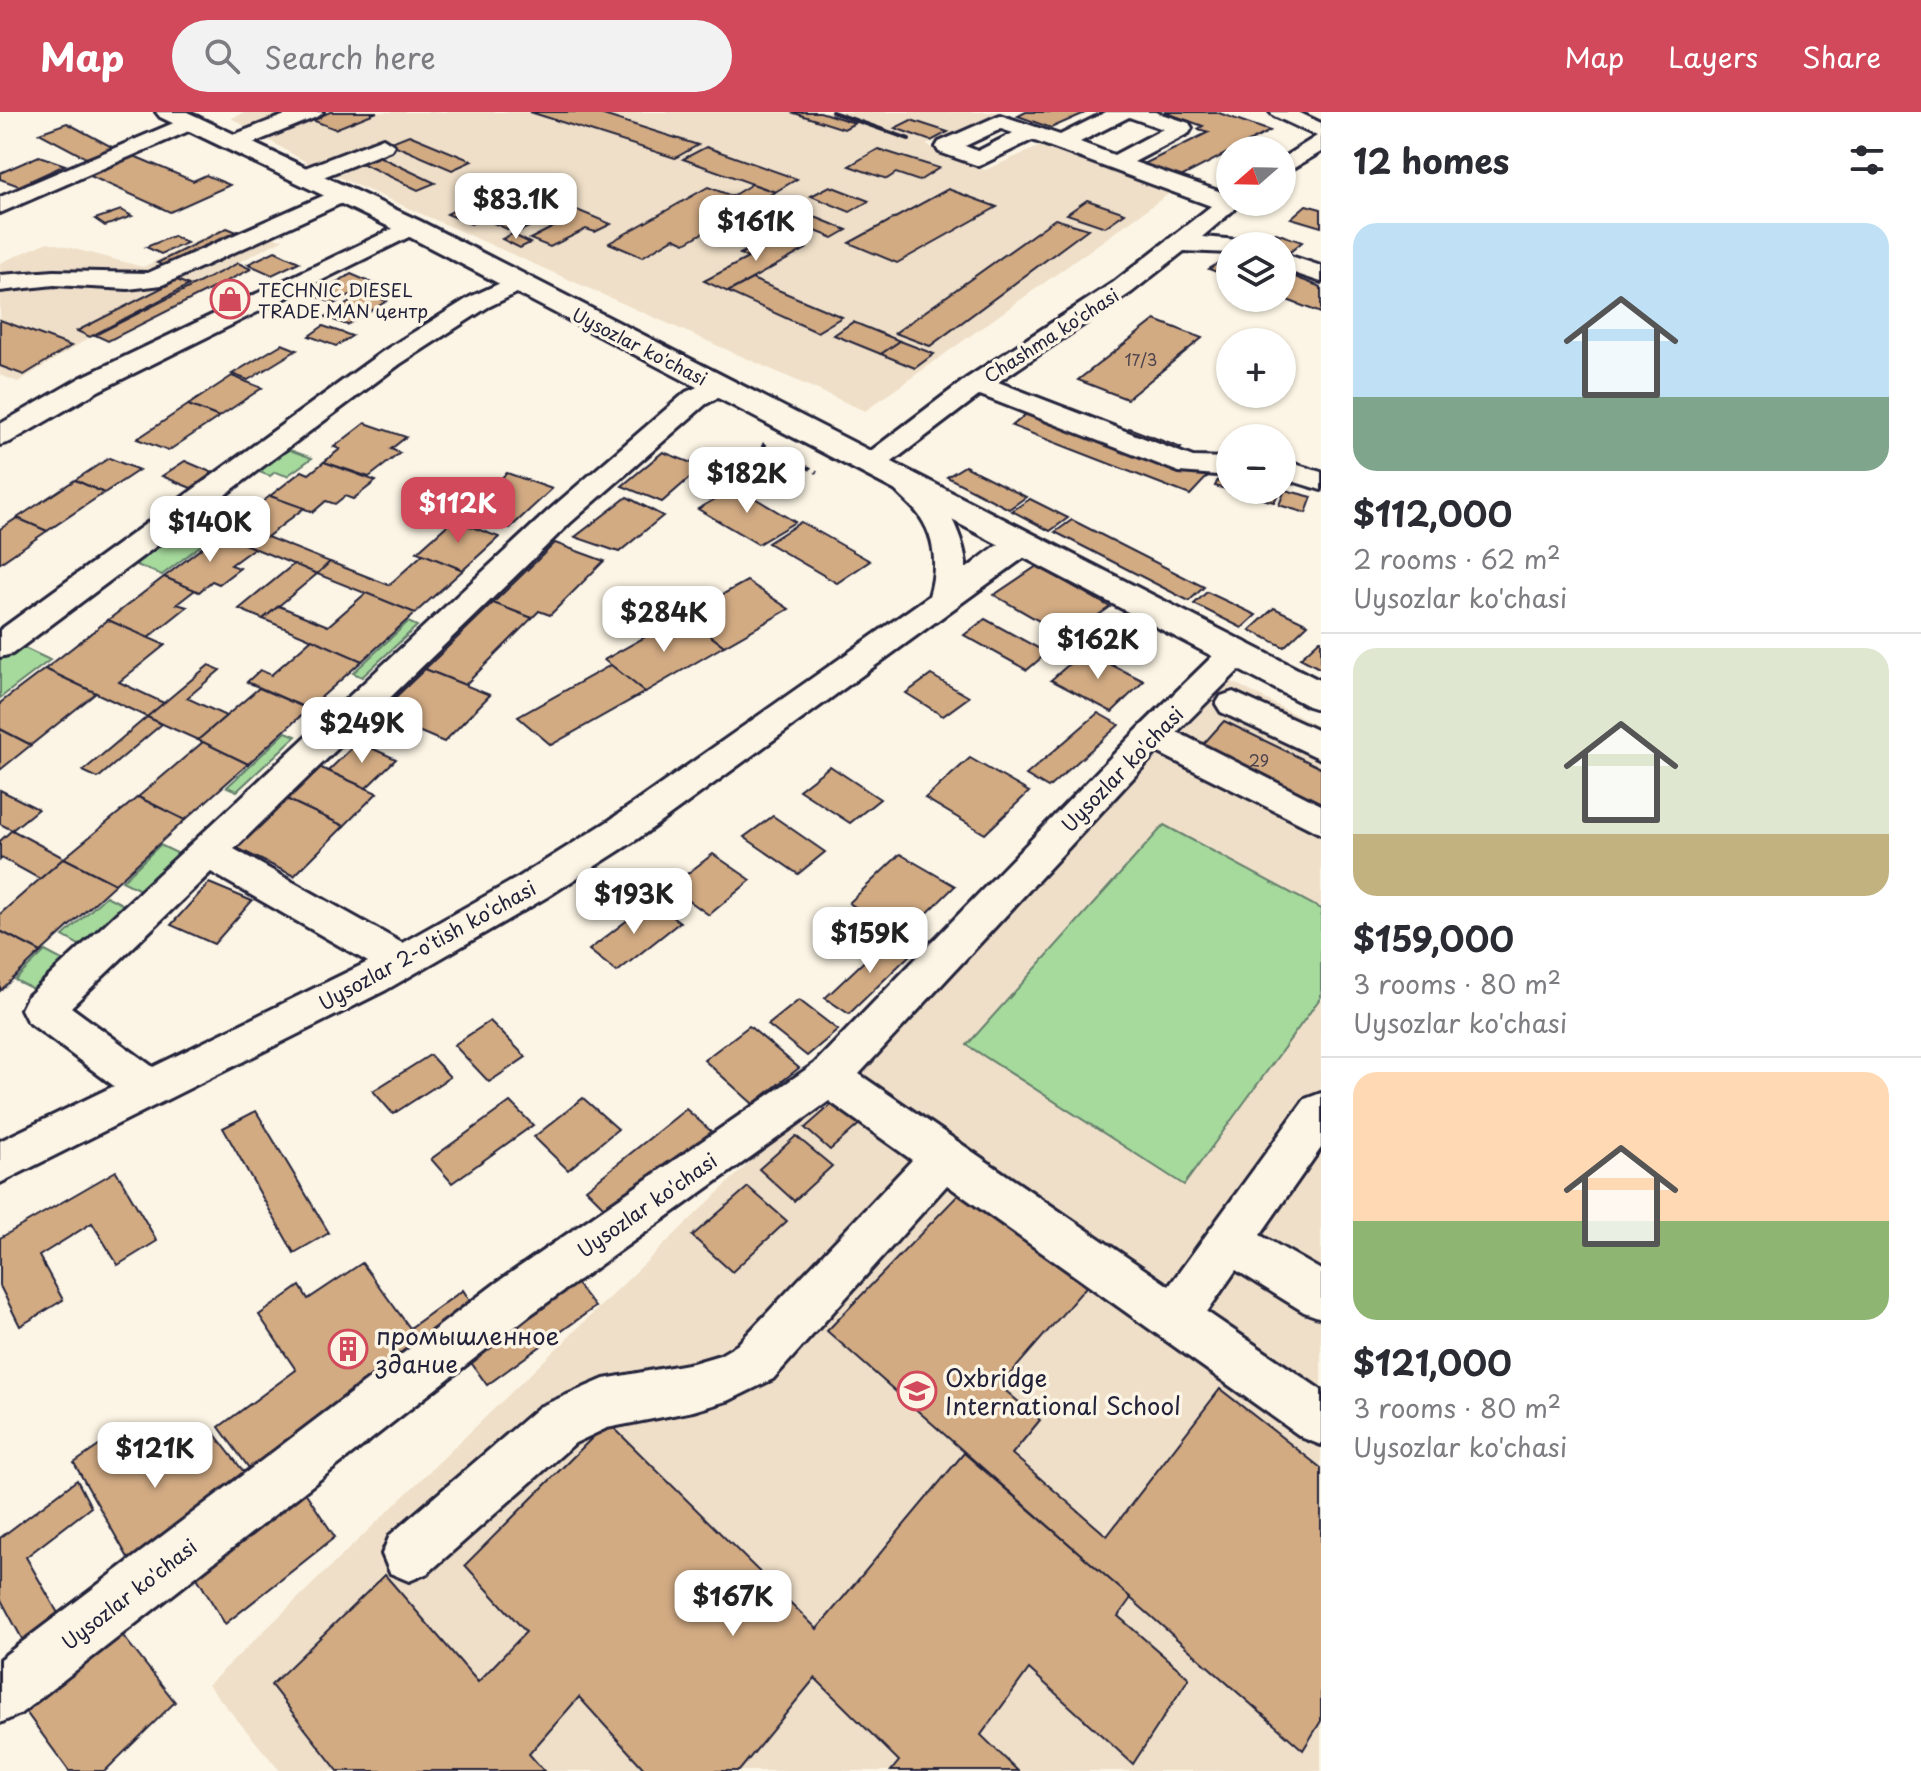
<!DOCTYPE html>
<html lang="en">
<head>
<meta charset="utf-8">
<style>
	body { margin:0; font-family:"Playpen Sans",sans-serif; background:#f2f2f3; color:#2b2b33; height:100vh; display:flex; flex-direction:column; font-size:30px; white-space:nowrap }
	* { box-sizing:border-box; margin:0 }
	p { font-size:26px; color:#7c7c81 }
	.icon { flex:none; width:44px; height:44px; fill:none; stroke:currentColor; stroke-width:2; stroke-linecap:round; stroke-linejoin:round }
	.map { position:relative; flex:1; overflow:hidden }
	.sheet { display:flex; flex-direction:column; background:#fff; width:600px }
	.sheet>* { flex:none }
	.needle { width:52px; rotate:250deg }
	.tools { position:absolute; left:1216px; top:24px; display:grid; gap:16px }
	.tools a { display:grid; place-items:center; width:80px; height:80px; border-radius:50%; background:#fff; box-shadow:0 2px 6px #0004; font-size:40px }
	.price { position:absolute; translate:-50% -68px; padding:0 18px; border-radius:16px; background:#fff; color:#222; font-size:26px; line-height:52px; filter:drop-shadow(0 2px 4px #0008) }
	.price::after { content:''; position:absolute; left:50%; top:48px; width:24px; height:18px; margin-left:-12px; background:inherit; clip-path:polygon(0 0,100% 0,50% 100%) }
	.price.active { background:#d1495b; color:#fff }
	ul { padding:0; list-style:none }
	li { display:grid; align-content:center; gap:16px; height:424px; padding:0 32px }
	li+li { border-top:2px solid #e1e1e2 }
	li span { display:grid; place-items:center; height:248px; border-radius:24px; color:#555 }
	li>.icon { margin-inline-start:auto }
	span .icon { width:144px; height:144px; fill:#fffc; stroke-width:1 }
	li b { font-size:34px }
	h2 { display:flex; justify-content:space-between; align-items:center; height:96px; padding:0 32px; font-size:34px }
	header { display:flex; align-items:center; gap:48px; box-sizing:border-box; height:112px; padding:0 40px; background:#d1495b; color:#fff }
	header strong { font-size:38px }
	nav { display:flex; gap:44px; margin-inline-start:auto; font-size:28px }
	.search { width:560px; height:72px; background:#f2f2f3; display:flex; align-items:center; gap:20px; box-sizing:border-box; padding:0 28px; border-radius:44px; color:#7c7c81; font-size:30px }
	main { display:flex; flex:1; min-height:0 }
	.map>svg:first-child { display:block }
	.built { fill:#efdfc8 }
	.green { fill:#a6da9c; stroke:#647e6c; stroke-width:2 }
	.building { fill:#d2ab83; stroke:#22223b; stroke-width:2 }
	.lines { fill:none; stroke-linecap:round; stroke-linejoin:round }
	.minor-casing { stroke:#22223b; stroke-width:6 }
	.major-casing { stroke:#22223b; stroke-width:6 }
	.path { stroke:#22223b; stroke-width:4; stroke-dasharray:5 5; stroke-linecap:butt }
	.minor { fill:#fcf5e5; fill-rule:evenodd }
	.major { fill:#fcf5e5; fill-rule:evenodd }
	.rail { stroke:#22223b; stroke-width:4 }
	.labels { text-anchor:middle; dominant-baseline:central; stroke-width:7; stroke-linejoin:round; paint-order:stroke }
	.number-label { font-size:16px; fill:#4e444d }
	.far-poi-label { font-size:18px; fill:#22223b; stroke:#fcf5e5; text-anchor:start }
	.far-street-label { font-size:18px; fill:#22223b; stroke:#fcf5e5 }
	.street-label { font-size:20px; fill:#22223b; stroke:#fcf5e5 }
	.near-poi-label { font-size:24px; fill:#22223b; stroke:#fcf5e5; text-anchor:start }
</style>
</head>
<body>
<header>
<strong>Map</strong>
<div class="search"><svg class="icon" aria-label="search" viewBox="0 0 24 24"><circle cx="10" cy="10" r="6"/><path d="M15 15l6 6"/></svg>Search here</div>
<nav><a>Map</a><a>Layers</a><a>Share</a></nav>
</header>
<main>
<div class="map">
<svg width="1321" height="1659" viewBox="0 0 1321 1659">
	<rect width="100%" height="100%" fill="#fcf5e5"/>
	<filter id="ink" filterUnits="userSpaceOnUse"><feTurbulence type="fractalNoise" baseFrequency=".0125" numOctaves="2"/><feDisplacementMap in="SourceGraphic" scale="16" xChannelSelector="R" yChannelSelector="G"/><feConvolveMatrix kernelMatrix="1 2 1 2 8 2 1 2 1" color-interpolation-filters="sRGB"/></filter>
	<g filter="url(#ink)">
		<g class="built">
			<polygon points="245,0 1003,0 926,33 985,58 1047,31 1174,78 865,299 311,53 231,6"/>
			<polygon points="227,114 246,123 284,127 89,226 18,270 0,263 0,151 48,130 143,155"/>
			<polygon points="1229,568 1321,616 1321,1659 280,1659 208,1573 817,985"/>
		</g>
		<g class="green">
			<polygon points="284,336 312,346 287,364 275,360 270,364 254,358"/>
			<polygon points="224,382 254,392 218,420 188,409"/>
			<polygon points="173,417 205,430 162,463 129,450"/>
			<polygon points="408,510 417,514 362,565 353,561"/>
			<polygon points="18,533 50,548 0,586 0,547"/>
			<polygon points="286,620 296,624 237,679 227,675"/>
			<polygon points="1164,713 1321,797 1321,885 1184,1073 967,933"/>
			<polygon points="160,733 181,743 142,779 122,769"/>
			<polygon points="106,784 124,793 81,834 63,824"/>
			<polygon points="45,839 64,849 35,878 15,868"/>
		</g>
		<g class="building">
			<polygon points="330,0 377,0 335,17 312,8"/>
			<polygon points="530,0 594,0 698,33 675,46"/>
			<polygon points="791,0 820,0 855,11 844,17"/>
			<polygon points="1026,0 1087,0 1051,16 1018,4"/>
			<polygon points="1164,0 1216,0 1270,19 1179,66 1144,52 1209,20 1198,17 1203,14"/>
			<polygon points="911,8 948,20 931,29 895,16"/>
			<polygon points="67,11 114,36 86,46 39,21"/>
			<polygon points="409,23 472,49 452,58 389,31"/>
			<polygon points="706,35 797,67 775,80 683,47"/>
			<polygon points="878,37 939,56 919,69 896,61 887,67 849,54"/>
			<polygon points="372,41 435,71 418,78 355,48"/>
			<polygon points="39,44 65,53 19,74 0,67 0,61"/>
			<polygon points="134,44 193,69 206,63 230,73 170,100 88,63"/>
			<polygon points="492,63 611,112 595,120 586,117 550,135 530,127 567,108 544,99 522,110 531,114 516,121 482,106 518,89 475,70"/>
			<polygon points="752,72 775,80 685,131 674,126 642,145 609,131 708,75 732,84"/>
			<polygon points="830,74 869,89 850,100 811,84"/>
			<polygon points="948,77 997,95 897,151 849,131"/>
			<polygon points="1087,88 1125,101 1105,115 1067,102"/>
			<polygon points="1306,93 1321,97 1321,115 1291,106"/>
			<polygon points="790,95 847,118 833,126 775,103"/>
			<polygon points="457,97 481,108 471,112 447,102"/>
			<polygon points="121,98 132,104 105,114 95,107"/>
			<polygon points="1055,107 1088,117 930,234 895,221"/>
			<polygon points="227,116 237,120 167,155 157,151"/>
			<polygon points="1276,121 1302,130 1290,140 1282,137 1282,134 1264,131"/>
			<polygon points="512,122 530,131 520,136 502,127"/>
			<polygon points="173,124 187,131 161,142 146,135"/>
			<polygon points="774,124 806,137 728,180 704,169 748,146 740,142"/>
			<polygon points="275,139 299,150 272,163 248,152"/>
			<polygon points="1230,144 1230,165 1209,157"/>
			<polygon points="238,151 251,157 108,229 95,223"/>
			<polygon points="1282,160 1321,175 1321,201 1282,186"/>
			<polygon points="351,162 372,171 334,192 313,183"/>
			<polygon points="752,167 842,205 817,220 728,180"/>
			<polygon points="177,168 189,173 90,225 77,219"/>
			<polygon points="365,181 387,189 347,213 325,205"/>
			<polygon points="0,208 71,234 24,263 0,254"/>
			<polygon points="1155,208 1202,226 1127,287 1078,268"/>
			<polygon points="853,210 900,229 881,242 834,223"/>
			<polygon points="323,214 352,224 336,234 309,224"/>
			<polygon points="900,229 934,242 915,256 881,242"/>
			<polygon points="282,232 297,238 248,268 232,262"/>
			<polygon points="232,264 262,276 219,305 188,293"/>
			<polygon points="188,293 219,305 168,339 137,327"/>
			<polygon points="1030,299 1207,365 1190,383 1012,314"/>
			<polygon points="365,311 406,325 391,337 400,341 369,365 324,350 340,337 334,335"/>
			<polygon points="1129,316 1181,336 1173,344 1120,324"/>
			<polygon points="663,340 702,355 662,390 622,374"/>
			<polygon points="109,346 139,358 104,381 75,368"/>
			<polygon points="185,349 213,361 191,376 162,364"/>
			<polygon points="324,350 376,369 353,387 345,384 335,392 326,389 313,400 270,384 302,359 309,362"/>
			<polygon points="965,354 1026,385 1009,397 947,365"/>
			<polygon points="507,361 552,377 510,416 464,399"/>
			<polygon points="1221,361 1230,363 1230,378 1280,378 1274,390 1215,374"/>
			<polygon points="75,368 104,381 47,419 17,406"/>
			<polygon points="736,375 795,410 758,432 698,397"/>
			<polygon points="1285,378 1312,385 1306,401 1279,393"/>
			<polygon points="270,384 304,396 267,425 330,450 317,462 220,422"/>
			<polygon points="627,385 663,404 619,440 575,425"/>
			<polygon points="1030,387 1068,406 1050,419 1012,399"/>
			<polygon points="17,406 47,419 0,451 0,417"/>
			<polygon points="453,408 499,425 463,458 417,440"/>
			<polygon points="1072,408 1204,475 1189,489 1055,420"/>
			<polygon points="801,410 870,449 837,471 768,431"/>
			<polygon points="220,422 254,436 231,453 240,456 219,472 212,469 199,480 164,465"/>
			<polygon points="555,431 604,449 550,503 539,499 532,506 493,491"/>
			<polygon points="423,442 463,458 415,501 317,462 330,450 389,473"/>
			<polygon points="294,452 317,462 263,507 239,497"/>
			<polygon points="1037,454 1110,495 1067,525 994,483"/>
			<polygon points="164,465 195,478 177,492 187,495 148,526 108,508"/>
			<polygon points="747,469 789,497 724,534 683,504"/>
			<polygon points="1207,480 1256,503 1242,516 1194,492"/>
			<polygon points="366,481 415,501 362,549 263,507 279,494 328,514"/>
			<polygon points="493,491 532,506 465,573 425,557"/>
			<polygon points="1274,496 1308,512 1284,535 1250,518"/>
			<polygon points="683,504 724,534 645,580 604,548"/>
			<polygon points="985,507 1047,541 1027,558 964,523"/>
			<polygon points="108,508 165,533 119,570 164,591 147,605 45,557"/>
			<polygon points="312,527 362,549 308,597 247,570 260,558 271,563"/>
			<polygon points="1320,528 1321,528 1321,557 1300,546"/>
			<polygon points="1084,539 1144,569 1112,600 1051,568"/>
			<polygon points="209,553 220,558 187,586 226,604 198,628 147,605"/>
			<polygon points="611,553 645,580 551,633 518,605"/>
			<polygon points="45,557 96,581 31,633 0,617 0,591"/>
			<polygon points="425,557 490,583 444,630 378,602"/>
			<polygon points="931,563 969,585 943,604 906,581"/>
			<polygon points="259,576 308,597 248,652 198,628"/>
			<polygon points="1098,601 1119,613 1048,676 1026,663"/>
			<polygon points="147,605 162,612 98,666 83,659"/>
			<polygon points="1224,609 1321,656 1321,701 1197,639"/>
			<polygon points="0,617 31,633 0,658"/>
			<polygon points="203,630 248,652 185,708 138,685"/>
			<polygon points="358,630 396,647 366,676 328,659"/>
			<polygon points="970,646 1029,680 985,722 925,686"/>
			<polygon points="830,654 880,687 850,711 799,678"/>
			<polygon points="319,655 377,681 344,714 286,687"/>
			<polygon points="0,678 38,697 12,718 0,712"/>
			<polygon points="138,685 185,708 115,772 64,746"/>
			<polygon points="286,687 344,714 294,764 235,735"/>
			<polygon points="773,704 825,740 798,762 744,725"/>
			<polygon points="12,718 64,746 40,767 2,746 0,748 0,729"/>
			<polygon points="713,742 751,768 709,803 670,775"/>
			<polygon points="900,742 955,774 903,825 849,791"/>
			<polygon points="64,746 115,772 41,840 0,819 0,802"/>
			<polygon points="209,771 252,789 214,832 171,813"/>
			<polygon points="652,789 680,810 617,860 589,838"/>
			<polygon points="0,819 41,840 0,879"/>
			<polygon points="892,823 915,838 849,902 825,886"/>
			<polygon points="799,888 838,918 807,944 768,913"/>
			<polygon points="490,909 526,945 489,970 454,933"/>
			<polygon points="749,914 799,956 753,992 704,948"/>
			<polygon points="430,943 450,965 393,1002 373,979"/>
			<polygon points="583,986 618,1017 568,1058 534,1025"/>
			<polygon points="838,987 863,1009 830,1038 805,1016"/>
			<polygon points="510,990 533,1013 452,1071 431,1047"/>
			<polygon points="686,997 713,1021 612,1103 586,1077"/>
			<polygon points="256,999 329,1121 294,1141 223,1016"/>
			<polygon points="796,1024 832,1054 794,1089 759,1057"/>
			<polygon points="116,1059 157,1129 118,1153 92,1111 39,1144 63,1188 20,1214 0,1174 0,1126"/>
			<polygon points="748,1075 787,1109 732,1160 692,1124"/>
			<polygon points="962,1079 1086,1175 1000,1274 1040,1308 1012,1342 1107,1424 1220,1277 1321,1356 1321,1609 1303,1638 827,1219"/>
			<polygon points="362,1151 410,1216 463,1178 472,1192 252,1360 219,1315 296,1258 259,1203 300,1174 308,1187"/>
			<polygon points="573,1167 595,1195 487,1273 465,1242"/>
			<polygon points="608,1310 817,1517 964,1341 1131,1486 1118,1504 1189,1566 1133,1652 1029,1557 981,1623 1018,1659 891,1659 899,1649 815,1566 739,1659 646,1659 579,1585 529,1642 544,1659 338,1659 271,1573 385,1463 478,1570 526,1520 465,1453"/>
			<polygon points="128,1314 158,1362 213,1320 247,1364 135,1458 74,1351"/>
			<polygon points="77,1368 91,1395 26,1445 63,1510 27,1536 0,1486 0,1426"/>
			<polygon points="305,1380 335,1425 225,1512 196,1464"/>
			<polygon points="116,1515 175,1590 105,1659 69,1659 26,1600"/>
		</g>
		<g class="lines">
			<g class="minor-casing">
				<g id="minor">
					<polygon points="293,0 323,0 319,4 241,36 233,38 222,31 225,26"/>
					<path d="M1106,0H1155L1189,11L1192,16L1189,21L1134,50L1230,83V90H1243L1202,125L1251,129L1254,134H1230V141L1184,139L1132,180L998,270L1193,345L1230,346V364L1179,360L980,283L880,359L870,362L860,359L855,353L860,347L967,266L1114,170L1211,94L1032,28L979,54L939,40L936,35L939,30L1000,3L1060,23ZM1129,5L1163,17L1114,43L1080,30ZM1001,17L1013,21L978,39L965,34Z"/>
					<polygon points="1270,0 1298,0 1321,11 1321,40 1282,63 1282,46 1317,24 1274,4"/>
					<polygon points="190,4 198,5 201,10 198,15 0,101 0,85"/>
					<polygon points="383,26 394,33 391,38 313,69 297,69 294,64 297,59"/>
					<polygon points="343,75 351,77 354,82 351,87 162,173 128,177 54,173 0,179 0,163 54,159 148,161"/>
					<polygon points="411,108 419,110 423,115 419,120 100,278 10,330 0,333 0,312 80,266"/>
					<polygon points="1282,141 1321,154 1321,170 1282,157"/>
					<polygon points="518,163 527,166 531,171 527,176 488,195 400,252 12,542 0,545 0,518 382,240 470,185"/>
					<path d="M718,266L728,268L732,274L728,280L706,292L570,411L234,737L402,831L519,765L610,708L929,484C938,454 936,423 915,398C906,388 896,381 888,370L893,364C932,354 967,424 966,457C985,443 1008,419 1033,425L1037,432L1033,439L636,728L547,785L386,878L0,1071V1029L114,974L27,909L21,897L27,885L548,399L686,280ZM211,760L368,850L153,955L71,895Z"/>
					<polygon points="1282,348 1321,360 1321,378 1282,366"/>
					<polygon points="1237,529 1249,532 1254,540 1249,548 1177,620 1321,693 1321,722 1157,640 859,962 1169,1174 1305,987 1321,981 1321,1036 1260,1123 1321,1158 1321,1206 1304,1200 1236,1158 1207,1200 1321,1278 1321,1333 1303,1326 947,1073 773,1267 730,1288 693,1299 607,1316 575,1331 428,1461 409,1469 390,1461 382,1442 390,1423 539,1295 604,1267 693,1251 720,1243 737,1233 912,1048 829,989 530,1203 20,1602 0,1611 0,1547 496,1171 814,952 1141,614 1225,532"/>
					<polygon points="1233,580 1321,620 1321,647 1221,600 1216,592 1221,584"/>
				</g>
			</g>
			<g class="major-casing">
				<polygon id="major" points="156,0 187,0 420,109 1321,569 1321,598 1308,594 402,121 160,5"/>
			</g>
			<polyline class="path" points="762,332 817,360"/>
			<use href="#minor" class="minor"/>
			<use href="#major" class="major"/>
			<polyline class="rail" points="832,0 909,27"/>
		</g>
	</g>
	<defs>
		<g id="shop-ring" transform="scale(2)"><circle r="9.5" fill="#fcf5e5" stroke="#d1495b" stroke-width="1.5"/><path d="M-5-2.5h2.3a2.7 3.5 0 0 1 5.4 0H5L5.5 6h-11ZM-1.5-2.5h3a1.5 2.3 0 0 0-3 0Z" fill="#d1495b"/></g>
		<g id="building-ring" transform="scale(2)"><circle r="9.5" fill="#fcf5e5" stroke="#d1495b" stroke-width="1.5"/><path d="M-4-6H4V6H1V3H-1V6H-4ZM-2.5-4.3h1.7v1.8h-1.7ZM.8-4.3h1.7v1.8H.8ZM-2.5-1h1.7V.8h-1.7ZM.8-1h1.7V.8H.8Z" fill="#d1495b"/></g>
		<g id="school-ring" transform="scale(2)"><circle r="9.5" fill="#fcf5e5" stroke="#d1495b" stroke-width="1.5"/><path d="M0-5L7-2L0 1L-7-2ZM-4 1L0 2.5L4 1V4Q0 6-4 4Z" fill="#d1495b"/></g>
	</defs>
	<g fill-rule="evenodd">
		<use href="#shop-ring" x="230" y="187"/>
		<use href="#building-ring" x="348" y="1237"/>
		<use href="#school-ring" x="917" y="1279"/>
	</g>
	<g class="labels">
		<g class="number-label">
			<text x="1141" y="247">17/3</text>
			<text x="1259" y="648">29</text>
		</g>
		<g class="far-poi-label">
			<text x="258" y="177">TECHNIC DIESEL<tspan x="258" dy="21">TRADE MAN центр</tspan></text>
		</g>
		<g class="far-street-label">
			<text transform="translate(1051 223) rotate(-33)">Chashma ko'chasi</text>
			<text transform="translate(640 234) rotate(27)">Uysozlar ko'chasi</text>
		</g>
		<g class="street-label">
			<text transform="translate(1122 657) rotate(-46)">Uysozlar ko'chasi</text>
			<text transform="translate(427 833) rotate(-29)">Uysozlar 2-o'tish ko'chasi</text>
			<text transform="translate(647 1093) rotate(-35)">Uysozlar ko'chasi</text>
			<text transform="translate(129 1482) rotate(-38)">Uysozlar ko'chasi</text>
		</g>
		<g class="near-poi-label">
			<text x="376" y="1223">промышленное<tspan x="376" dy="28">здание</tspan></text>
			<text x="945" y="1265">Oxbridge<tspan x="945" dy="28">International School</tspan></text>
		</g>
	</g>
</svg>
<div class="tools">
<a><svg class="needle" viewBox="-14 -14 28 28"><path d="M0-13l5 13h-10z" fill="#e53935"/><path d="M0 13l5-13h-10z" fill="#7c7c81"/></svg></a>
<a><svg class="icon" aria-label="layers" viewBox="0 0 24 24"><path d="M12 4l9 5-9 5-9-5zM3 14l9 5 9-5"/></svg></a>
<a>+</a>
<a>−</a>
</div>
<b class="price" style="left:516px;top:129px">$83.1K</b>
<b class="price" style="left:756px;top:151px">$161K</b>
<b class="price" style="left:747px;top:403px">$182K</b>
<b class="price active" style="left:458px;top:433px">$112K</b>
<b class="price" style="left:210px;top:452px">$140K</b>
<b class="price" style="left:664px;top:542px">$284K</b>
<b class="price" style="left:1098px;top:569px">$162K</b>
<b class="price" style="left:362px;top:653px">$249K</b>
<b class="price" style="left:634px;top:824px">$193K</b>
<b class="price" style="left:870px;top:863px">$159K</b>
<b class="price" style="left:155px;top:1378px">$121K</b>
<b class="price" style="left:733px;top:1526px">$167K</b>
</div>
<section class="sheet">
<h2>12 homes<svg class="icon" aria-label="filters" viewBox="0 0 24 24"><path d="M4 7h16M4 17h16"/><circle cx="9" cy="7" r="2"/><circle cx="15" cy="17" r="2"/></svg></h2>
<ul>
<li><span style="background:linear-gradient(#bfe0f5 70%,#7fa58c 0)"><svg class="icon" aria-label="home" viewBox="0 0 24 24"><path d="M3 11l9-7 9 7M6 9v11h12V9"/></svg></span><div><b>$112,000</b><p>2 rooms · 62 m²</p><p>Uysozlar ko'chasi</p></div></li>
<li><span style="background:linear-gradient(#dfe7d0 75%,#c2b280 0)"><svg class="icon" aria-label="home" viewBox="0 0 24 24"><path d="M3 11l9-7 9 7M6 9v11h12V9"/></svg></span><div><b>$159,000</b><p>3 rooms · 80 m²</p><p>Uysozlar ko'chasi</p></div></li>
<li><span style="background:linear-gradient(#ffd9b3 60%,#8fb573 0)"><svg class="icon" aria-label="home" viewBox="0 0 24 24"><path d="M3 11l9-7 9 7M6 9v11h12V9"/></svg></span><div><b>$121,000</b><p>3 rooms · 80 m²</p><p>Uysozlar ko'chasi</p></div></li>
</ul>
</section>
</main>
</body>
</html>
